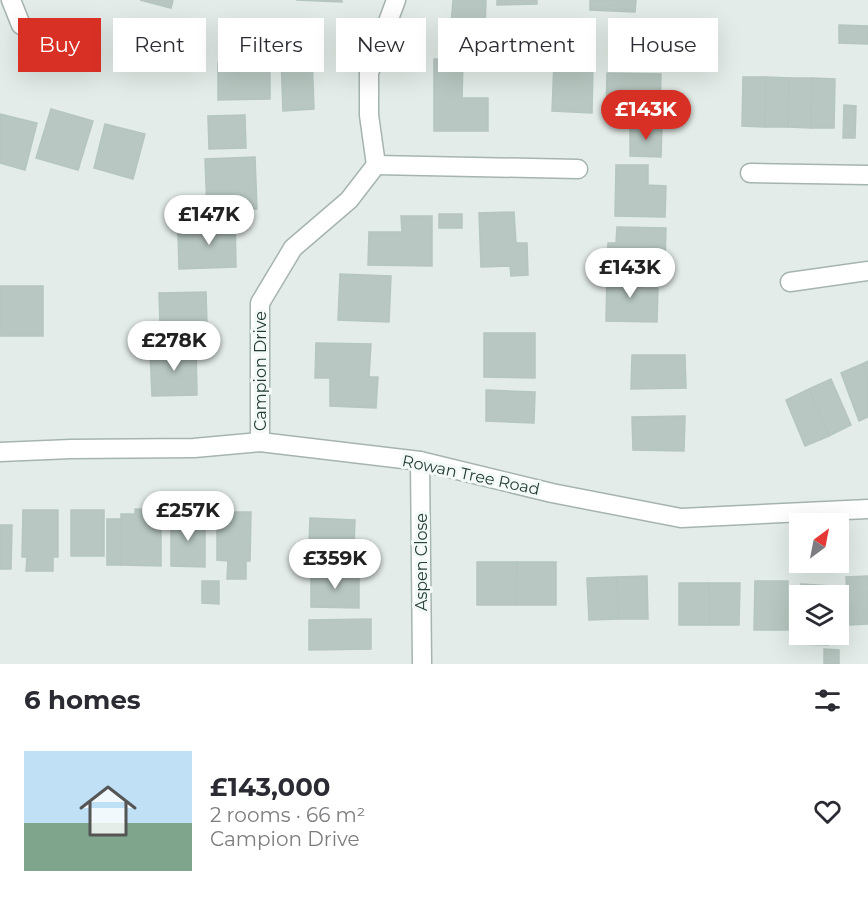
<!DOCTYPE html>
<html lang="en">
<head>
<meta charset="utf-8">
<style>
	body { margin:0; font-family:Montserrat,sans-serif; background:#f7f7f7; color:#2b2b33; height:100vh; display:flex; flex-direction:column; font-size:22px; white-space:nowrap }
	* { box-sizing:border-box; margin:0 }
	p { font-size:20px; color:#7c7c81 }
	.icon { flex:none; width:33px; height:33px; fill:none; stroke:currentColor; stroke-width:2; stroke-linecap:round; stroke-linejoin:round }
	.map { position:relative; height:664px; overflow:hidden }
	.side { display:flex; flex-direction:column; background:#fff; flex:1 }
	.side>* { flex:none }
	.top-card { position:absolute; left:18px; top:18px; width:832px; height:54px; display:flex; gap:12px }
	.needle { width:39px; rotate:32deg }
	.controls { position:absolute; left:789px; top:513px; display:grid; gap:12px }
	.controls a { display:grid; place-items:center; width:60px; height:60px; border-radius:0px; background:#fff; box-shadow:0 6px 24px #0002; font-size:30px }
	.price { position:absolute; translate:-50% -51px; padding:0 14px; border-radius:21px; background:#fff; color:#222; font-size:20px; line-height:39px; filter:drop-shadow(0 2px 3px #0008) }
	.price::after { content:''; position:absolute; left:50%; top:36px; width:18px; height:14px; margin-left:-9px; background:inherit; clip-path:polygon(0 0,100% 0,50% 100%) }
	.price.selected { background:#d93025; color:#fff }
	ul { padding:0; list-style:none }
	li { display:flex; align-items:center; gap:18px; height:150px; padding:0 24px }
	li+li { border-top:2px solid #e1e1e2 }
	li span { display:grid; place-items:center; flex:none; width:168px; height:120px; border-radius:0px; color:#555 }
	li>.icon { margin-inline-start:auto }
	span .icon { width:72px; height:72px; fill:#fffc; stroke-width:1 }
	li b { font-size:26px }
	h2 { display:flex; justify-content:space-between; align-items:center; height:72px; padding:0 24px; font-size:26px }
	.pill { padding:0 21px; border-radius:0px; background:#fff; box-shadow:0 6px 24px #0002; font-size:21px; line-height:54px }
	.pill.selected { background:#d93025; color:#fff }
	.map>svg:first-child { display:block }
	.building { fill:#b8c7c1; stroke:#b5c5bf; stroke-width:1.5 }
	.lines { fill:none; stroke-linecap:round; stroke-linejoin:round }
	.minor-casing { stroke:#a6b4af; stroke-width:21 }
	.minor { stroke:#fff; stroke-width:18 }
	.labels { text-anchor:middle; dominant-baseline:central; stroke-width:6; stroke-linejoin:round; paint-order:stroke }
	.street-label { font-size:16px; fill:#233c36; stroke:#f3f9f6 }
</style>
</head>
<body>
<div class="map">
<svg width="868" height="664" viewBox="0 0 868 664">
	<rect width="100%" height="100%" fill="#e3ece8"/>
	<g class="building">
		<polygon points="140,0 173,0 171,8"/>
		<polygon points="296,0 342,0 342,2"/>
		<polygon points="453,0 486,0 485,26 451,25"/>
		<polygon points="497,0 537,0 537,4 497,5"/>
		<polygon points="590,0 636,0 635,12 590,10"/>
		<polygon points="839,25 868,26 868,44 839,43"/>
		<polygon points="312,56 314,109 283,111 281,57"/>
		<polygon points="434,59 463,60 462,98 488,98 488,131 434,131"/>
		<polygon points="270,62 270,99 218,100 218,63"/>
		<polygon points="554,63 593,64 592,113 552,111"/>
		<polygon points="607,73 661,74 660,115 606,113"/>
		<polygon points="743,77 766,77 765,127 742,126"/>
		<polygon points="766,77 789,78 788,127 765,127"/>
		<polygon points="789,78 812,78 811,128 788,127"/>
		<polygon points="812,78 835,79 834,128 811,128"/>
		<polygon points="844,105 856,106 855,138 843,138"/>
		<polygon points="51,109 93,121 78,170 36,158"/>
		<polygon points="0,114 37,123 25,170 0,163"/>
		<polygon points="245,115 246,148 209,149 208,116"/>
		<polygon points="105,124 145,134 133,179 94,168"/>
		<polygon points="630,125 662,126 661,157 630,156"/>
		<polygon points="255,157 257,209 207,210 205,159"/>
		<polygon points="616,165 648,165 648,185 666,186 665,217 615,216"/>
		<polygon points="514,212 516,243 527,243 528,275 511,276 510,266 481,267 479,213"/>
		<rect x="439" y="214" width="23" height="14"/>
		<polygon points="401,216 432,216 432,266 368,265 369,232 402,232"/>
		<polygon points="235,218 236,267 179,269 178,234 202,233 202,219"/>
		<polygon points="617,227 666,228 665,261 643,261 642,273 607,273 608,243 616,243"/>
		<polygon points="607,273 642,273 642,288 658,288 657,322 606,321"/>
		<polygon points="340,274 391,276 389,322 338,320"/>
		<rect x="0" y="286" width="43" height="50"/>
		<polygon points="206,292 207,324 160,324 159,293"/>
		<polygon points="484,333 535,333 535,378 484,377"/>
		<polygon points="316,343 371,344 369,377 378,377 376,408 330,406 330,378 315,378"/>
		<polygon points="196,348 197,395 152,396 150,349"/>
		<polygon points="632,355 685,355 686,388 631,389"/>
		<polygon points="868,361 868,379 862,364"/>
		<polygon points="862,364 868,379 868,417 859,421 841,373"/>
		<polygon points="831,379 851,425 829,436 809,389"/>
		<polygon points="809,389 829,436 805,446 786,400"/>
		<polygon points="486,390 535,392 534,423 486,421"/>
		<polygon points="685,416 684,451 633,450 632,417"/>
		<polygon points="135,509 161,510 161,566 121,565 121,514 135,514"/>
		<polygon points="23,510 58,510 58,557 53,557 53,571 26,571 27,557 22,557"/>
		<rect x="71" y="510" width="33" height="46"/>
		<polygon points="217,512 251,512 250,561 246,561 246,579 227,579 228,561 217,560"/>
		<polygon points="171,517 205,517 205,567 171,566"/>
		<polygon points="310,518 355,520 353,571 308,570"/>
		<rect x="107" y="519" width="14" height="46"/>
		<polygon points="0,525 12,525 11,569 0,569"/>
		<polygon points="477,562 517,562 516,605 477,605"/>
		<polygon points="517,562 556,562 556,605 516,605"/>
		<polygon points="311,573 359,573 359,608 311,607"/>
		<polygon points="647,576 648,619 618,619 617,577"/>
		<polygon points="868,576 868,624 848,625 846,577"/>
		<polygon points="617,577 618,619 589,620 587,578"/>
		<polygon points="202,581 219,581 219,604 202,603"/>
		<polygon points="755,581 788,581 788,630 754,630"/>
		<polygon points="679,583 709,583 710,625 679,625"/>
		<polygon points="709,583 740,583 739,625 710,625"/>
		<polygon points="801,584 831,586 831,596 801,596"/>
		<polygon points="371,619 371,649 309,650 309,620"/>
		<polygon points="800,620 800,634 829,634 828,645 798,644"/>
		<polygon points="824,649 839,650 839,664 824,664"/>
	</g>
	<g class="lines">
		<g class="minor-casing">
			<g id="minor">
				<polyline points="11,0 21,25"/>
				<polyline points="376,165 578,169"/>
				<polyline points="750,173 868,175"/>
				<polyline points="790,282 868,271"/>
				<polyline points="260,442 260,303 293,248 349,200 376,165 369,115 369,73 396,0"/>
				<polyline points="0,452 71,449 194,448 260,442 420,461 552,493 681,518 868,509"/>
				<polyline points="420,461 422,664"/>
			</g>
		</g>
		<use href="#minor" class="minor"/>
	</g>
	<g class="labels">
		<g class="street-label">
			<text transform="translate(260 371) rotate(-90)">Campion Drive</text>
			<text transform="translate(471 475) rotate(12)">Rowan Tree Road</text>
			<text transform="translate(421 562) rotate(-90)">Aspen Close</text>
		</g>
	</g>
</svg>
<div class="controls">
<a><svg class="needle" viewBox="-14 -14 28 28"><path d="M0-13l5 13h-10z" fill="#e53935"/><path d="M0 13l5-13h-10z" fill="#7c7c81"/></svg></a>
<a><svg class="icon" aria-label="layers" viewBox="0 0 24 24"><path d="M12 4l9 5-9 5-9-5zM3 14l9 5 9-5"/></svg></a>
</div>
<b class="price selected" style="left:646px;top:141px">£143K</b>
<b class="price" style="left:209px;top:246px">£147K</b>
<b class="price" style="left:630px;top:299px">£143K</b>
<b class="price" style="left:174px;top:372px">£278K</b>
<b class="price" style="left:188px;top:542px">£257K</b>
<b class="price" style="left:335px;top:590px">£359K</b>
<div class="top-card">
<a class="pill selected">Buy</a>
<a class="pill">Rent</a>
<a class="pill">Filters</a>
<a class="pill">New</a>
<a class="pill">Apartment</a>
<a class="pill">House</a>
</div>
</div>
<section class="side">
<h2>6 homes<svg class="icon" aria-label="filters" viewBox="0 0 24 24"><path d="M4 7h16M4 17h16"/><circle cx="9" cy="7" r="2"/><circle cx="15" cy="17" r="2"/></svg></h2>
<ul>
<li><span style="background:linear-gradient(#bfe0f5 60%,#7fa58c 0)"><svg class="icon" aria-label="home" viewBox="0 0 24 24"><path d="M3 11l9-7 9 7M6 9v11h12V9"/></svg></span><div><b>£143,000</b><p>2 rooms · 66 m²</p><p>Campion Drive</p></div><svg class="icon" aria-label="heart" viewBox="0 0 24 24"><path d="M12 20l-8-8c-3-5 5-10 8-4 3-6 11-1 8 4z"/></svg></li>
</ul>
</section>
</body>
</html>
